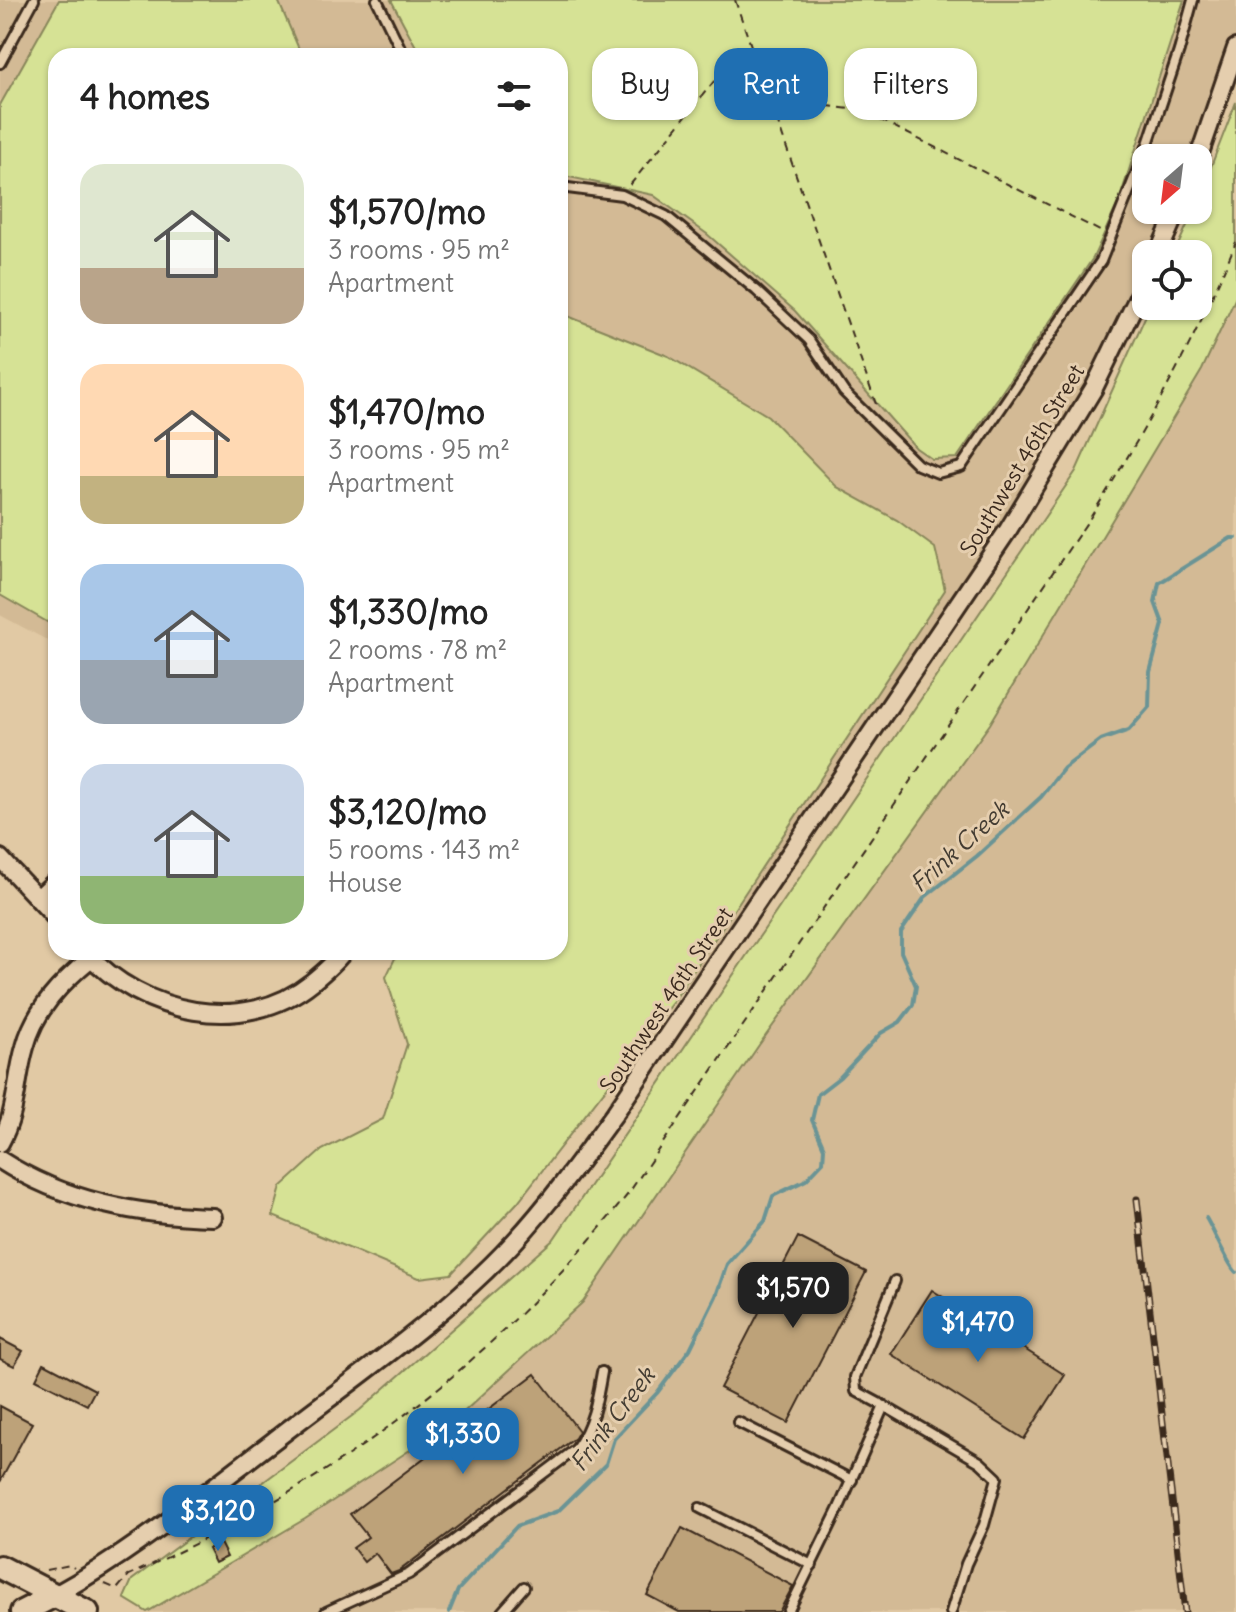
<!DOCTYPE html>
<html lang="en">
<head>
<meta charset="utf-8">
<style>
	body { margin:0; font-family:Delius,sans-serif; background:#f6f6f6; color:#222; height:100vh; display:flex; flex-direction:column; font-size:30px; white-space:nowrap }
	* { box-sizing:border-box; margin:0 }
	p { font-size:26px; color:#767676 }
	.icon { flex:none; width:44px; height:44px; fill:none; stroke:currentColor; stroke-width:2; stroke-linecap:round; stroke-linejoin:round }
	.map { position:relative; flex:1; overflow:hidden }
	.sheet { position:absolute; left:48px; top:48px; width:520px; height:912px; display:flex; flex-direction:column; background:#fff; border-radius:24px; box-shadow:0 2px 6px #0004 }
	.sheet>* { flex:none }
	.banner { position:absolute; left:592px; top:48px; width:524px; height:72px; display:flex; gap:16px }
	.needle { width:52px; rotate:208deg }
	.fabs { position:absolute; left:1132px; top:144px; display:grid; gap:16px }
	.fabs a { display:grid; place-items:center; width:80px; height:80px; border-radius:16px; background:#fff; box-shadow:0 2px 6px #0004; font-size:40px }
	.price { position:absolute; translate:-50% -68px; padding:0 18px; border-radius:16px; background:#1f6fb2; color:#fff; font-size:26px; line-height:52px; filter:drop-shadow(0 2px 4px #0008) }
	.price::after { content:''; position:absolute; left:50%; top:48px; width:24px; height:18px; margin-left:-12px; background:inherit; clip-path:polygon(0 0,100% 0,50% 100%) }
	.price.active { background:#222; color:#fff }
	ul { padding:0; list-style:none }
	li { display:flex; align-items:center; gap:24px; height:200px; padding:0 32px }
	li span { display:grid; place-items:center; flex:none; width:224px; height:160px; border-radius:24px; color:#555 }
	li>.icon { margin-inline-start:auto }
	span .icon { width:96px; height:96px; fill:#fffc; stroke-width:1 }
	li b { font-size:34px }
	h2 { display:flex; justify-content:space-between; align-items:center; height:96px; padding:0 32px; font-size:34px }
	.tag { padding:0 28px; border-radius:24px; background:#fff; box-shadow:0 2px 6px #0004; font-size:28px; line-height:72px }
	.tag.active { background:#1f6fb2; color:#fff }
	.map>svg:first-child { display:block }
	.built { fill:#d3ba95 }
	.green { fill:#d6e295; stroke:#88865a; stroke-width:2 }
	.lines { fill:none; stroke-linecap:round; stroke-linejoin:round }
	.stream { stroke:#6a9495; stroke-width:4 }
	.building { fill:#bda279; stroke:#3b2a1e; stroke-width:2 }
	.lane-casing { stroke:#3b2a1e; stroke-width:14 }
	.street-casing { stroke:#3b2a1e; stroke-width:22 }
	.secondary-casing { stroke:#3b2a1e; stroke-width:28 }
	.path { stroke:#3b2a1e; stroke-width:2; stroke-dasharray:8 6; stroke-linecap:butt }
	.lane { stroke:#e5ceae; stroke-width:8 }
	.street { stroke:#e5ceae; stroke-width:16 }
	.secondary { stroke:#e5ceae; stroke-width:22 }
	.rail-casing { stroke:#3b2a1e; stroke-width:7 }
	.rail { stroke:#e5ceae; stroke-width:4; stroke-dasharray:12; stroke-linecap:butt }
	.labels { text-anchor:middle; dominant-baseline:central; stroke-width:6; stroke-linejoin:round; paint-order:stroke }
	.street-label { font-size:22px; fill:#3b2a1e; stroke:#e5ceae }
	.water-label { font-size:24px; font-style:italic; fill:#433c32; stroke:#e5ceae }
</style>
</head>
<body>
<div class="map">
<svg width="1236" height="1612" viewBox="0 0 1236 1612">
	<rect width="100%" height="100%" fill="#e1c9a4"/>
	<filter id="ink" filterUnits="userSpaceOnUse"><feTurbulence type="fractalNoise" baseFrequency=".0125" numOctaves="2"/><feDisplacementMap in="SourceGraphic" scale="16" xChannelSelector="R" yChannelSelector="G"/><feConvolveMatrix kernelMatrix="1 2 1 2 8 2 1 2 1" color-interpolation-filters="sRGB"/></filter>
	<g filter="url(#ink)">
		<g class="built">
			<polygon points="0,0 1236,0 1236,48 1198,158 1146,158 1146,210 1177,210 1158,254 1146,254 1146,281 1094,388 700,989 560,914 560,56 56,56 56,645 0,615"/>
			<polygon points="1236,297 1236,1612 147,1612 305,1519 759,1045 990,724 1202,370"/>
		</g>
		<g class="green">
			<polygon points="59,0 278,0 302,56 56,56 56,627 0,595 0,105"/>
			<polygon points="391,0 1184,0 1119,201 1093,258 957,458 932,459 916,448 795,311 707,234 653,195 560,175 560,56 421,56"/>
			<polygon points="1236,102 1236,297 1202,370 990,724 759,1045 583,1302 454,1421 305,1519 147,1612 124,1598 132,1580 360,1410 553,1240 1076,471 1150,306 1198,306 1198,254 1174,254 1194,210 1198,210 1198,200"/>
			<polygon points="560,313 668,356 768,416 837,487 897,520 935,548 945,590 675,999 517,1203 451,1274 419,1278 273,1216 281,1187 322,1150 383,1119 407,1044 386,977 398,952 560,952"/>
		</g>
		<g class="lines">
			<g class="stream">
				<path d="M1206,1218C1214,1231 1228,1265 1236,1272"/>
				<polyline points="449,1612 458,1590 517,1526 558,1511 606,1464 614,1439 657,1393 690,1349 716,1296 727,1264 765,1221 773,1196 806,1180 823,1162 824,1148 812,1120 818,1094 840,1077 881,1033 900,1022 913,1005 916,986 901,952 901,932 925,897 977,856 1041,797 1064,768 1101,740 1129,730 1149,707 1150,672 1163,624 1155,602 1159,583 1231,538 1236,538"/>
			</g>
		</g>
		<g class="building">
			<polygon points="798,1237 866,1272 788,1423 720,1388"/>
			<polygon points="932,1290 1065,1375 1024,1439 891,1354"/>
			<polygon points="0,1339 23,1351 14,1366 0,1359"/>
			<polygon points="44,1363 95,1390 87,1405 36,1379"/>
			<polygon points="535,1374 579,1431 575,1438 399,1571 391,1574 375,1553 364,1562 353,1548 368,1537 350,1514"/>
			<polygon points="0,1406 32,1423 0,1482"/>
			<polygon points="682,1528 793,1586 779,1612 679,1612 647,1595"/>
			<polygon points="220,1543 227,1557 215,1563 208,1549"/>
		</g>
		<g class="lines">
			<g class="lane-casing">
				<g id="lane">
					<polyline points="377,0 404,56"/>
					<polyline points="0,63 34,0"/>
					<polyline points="560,187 622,195 666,216 756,290 809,340 844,392 918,465 938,473 961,467 1101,261 1148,144 1179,51 1193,0"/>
					<polyline points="884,1406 856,1391 855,1377 895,1281"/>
					<polyline points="738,1422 852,1480"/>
					<polyline points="700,1508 812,1565"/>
					<path d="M326,1612L409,1574L576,1449C593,1425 597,1401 602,1372"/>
					<polyline points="502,1612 524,1587"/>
					<polyline points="788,1612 838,1510 884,1406 980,1462 997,1478 984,1525 966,1564 951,1612"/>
				</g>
			</g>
			<g class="street-casing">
				<g id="street">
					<polyline points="1198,159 1236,48"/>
					<polyline points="1158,254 1177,210"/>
					<polyline points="0,858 56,918"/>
					<polyline points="38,898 56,881"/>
					<path d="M86,952C142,1014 244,1037 312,982C323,973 334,964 343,952"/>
					<path d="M0,1143C18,1110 15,1081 25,1047C35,1009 62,982 91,958"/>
					<path d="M0,1160C65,1202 138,1215 213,1217"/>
					<path d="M55,1595C133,1552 201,1496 272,1442C354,1378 444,1318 514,1242C551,1202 583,1157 615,1113L1008,530L1094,388L1146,281"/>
				</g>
			</g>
			<g class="secondary-casing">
				<g id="secondary">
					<polyline points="0,1567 87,1612"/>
					<polyline points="22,1612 55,1595"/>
				</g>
			</g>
			<g class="path">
				<polyline points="735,0 877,407"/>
				<polyline points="630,185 715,80 727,77 743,78 793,101 849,109 883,121 1100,231"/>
				<polyline points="46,1570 70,1565 74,1568"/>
				<path d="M105,1584L117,1589L129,1575C336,1482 485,1372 628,1194L1090,518C1146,430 1196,339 1236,242"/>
			</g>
			<use href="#lane" class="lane"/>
			<use href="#street" class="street"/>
			<use href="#secondary" class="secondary"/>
			<g class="rail-casing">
				<polyline id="rail" points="1137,1199 1185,1612"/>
			</g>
			<use href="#rail" class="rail"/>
		</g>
	</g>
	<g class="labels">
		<g class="street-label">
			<text transform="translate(1022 460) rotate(-59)">Southwest 46th Street</text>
			<text transform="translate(666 1000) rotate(-56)">Southwest 46th Street</text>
		</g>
		<g class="water-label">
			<text transform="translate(959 846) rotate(-42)">Frink Creek</text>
			<text transform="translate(612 1419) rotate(-53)">Frink Creek</text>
		</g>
	</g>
</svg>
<div class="fabs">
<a><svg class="needle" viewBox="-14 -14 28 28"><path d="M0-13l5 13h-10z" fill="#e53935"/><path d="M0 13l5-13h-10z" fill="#767676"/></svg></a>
<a><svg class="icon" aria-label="locate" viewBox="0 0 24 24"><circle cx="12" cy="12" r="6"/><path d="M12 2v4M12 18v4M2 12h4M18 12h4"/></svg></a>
</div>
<b class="price active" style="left:793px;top:1330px">$1,570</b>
<b class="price" style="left:978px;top:1364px">$1,470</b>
<b class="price" style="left:463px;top:1476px">$1,330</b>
<b class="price" style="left:218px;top:1553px">$3,120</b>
<div class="banner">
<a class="tag">Buy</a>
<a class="tag active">Rent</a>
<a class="tag">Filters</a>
</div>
<section class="sheet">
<h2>4 homes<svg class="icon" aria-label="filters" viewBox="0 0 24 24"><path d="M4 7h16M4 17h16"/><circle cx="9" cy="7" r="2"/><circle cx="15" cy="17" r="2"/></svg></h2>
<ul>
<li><span style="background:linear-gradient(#dfe7d0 65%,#b9a48a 0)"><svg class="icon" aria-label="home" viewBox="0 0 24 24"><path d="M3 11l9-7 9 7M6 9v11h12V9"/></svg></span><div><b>$1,570/mo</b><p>3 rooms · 95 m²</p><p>Apartment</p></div></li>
<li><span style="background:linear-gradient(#ffd9b3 70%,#c2b280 0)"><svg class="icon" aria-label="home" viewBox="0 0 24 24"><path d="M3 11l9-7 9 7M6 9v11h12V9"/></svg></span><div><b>$1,470/mo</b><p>3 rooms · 95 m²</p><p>Apartment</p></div></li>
<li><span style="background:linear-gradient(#a9c7e8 60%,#9aa5b1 0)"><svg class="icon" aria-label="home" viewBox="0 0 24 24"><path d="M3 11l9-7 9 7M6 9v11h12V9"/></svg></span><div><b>$1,330/mo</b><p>2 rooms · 78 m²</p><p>Apartment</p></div></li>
<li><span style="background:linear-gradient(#c9d6e8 70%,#8fb573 0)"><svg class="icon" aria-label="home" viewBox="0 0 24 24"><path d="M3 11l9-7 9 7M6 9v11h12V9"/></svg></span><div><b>$3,120/mo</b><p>5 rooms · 143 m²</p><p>House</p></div></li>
</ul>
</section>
</div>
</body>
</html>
